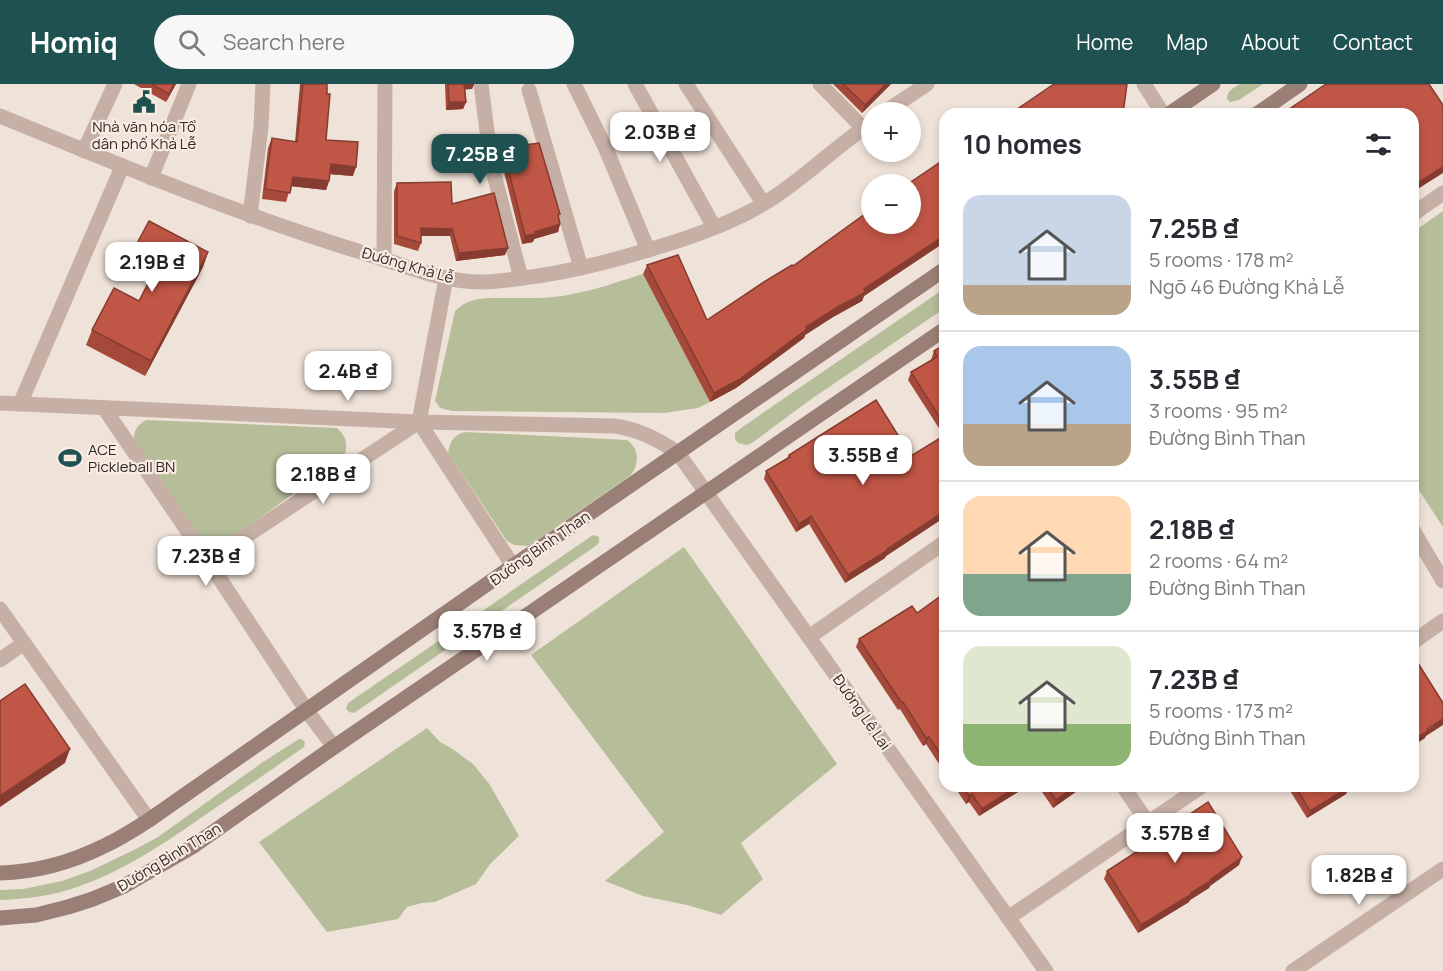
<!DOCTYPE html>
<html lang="en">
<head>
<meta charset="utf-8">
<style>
	body { margin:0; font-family:Manrope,sans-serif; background:#f7f7f7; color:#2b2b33; height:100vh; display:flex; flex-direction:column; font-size:22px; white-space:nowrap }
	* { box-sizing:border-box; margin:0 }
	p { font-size:20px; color:#7c7c81 }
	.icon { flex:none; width:33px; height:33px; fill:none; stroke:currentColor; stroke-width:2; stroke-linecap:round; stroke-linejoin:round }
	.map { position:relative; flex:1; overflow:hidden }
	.sheet { position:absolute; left:939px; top:24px; width:480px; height:684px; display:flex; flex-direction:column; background:#fff; border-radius:18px; box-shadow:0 3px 9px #0003 }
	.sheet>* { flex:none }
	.tools { position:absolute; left:861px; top:18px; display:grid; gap:12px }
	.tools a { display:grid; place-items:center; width:60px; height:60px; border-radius:50%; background:#fff; box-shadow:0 3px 9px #0003; font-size:30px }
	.price { position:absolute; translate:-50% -51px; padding:0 14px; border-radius:12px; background:#fff; color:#222; font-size:20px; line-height:39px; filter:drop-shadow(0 2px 3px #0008) }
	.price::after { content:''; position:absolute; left:50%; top:36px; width:18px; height:14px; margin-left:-9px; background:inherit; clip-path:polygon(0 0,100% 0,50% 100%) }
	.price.current { background:#1e514f; color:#fff }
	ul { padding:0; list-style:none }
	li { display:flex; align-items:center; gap:18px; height:150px; padding:0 24px }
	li+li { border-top:2px solid #e1e1e2 }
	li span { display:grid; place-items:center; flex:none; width:168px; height:120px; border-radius:18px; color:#555 }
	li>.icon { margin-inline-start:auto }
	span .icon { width:72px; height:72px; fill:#fffc; stroke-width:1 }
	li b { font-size:26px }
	h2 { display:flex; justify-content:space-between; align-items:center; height:72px; padding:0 24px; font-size:26px }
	header { display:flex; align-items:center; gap:36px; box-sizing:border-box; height:84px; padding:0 30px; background:#1e514f; color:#fff }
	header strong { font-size:28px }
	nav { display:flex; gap:33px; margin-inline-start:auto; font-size:21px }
	.search { width:420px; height:54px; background:#f7f7f7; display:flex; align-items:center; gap:15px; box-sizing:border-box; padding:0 21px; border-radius:33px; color:#7c7c81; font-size:22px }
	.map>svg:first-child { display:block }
	.green { fill:#b5bd99 }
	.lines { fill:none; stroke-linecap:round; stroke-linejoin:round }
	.minor { stroke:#c6b0a5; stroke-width:15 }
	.tertiary { stroke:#c6b0a5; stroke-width:15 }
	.secondary { stroke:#9a7f76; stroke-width:15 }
	.wall { fill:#a54a3b }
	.shaded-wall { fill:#863c30 }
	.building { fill:#c05645; stroke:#863c30; stroke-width:1.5 }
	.labels { text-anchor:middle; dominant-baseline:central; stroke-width:4.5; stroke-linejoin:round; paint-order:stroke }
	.poi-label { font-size:15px; fill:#322826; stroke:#f8ece3 }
	.street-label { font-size:15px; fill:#322826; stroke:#f8ece3 }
</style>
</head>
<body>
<header>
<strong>Homiq</strong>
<div class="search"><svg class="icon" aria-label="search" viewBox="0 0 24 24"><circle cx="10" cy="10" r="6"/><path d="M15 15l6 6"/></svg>Search here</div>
<nav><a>Home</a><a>Map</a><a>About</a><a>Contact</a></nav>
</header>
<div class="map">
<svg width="1443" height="887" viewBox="0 0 1443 887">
	<rect width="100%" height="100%" fill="#efe2d8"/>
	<g class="green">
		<path d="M1240,0H1263L1239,16L1230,18L1227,15C1227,7 1233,4 1240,0Z"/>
		<polygon points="1443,127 1443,443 1413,397 1413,148"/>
		<path d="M643,190L710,318L698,324L664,329L452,327L440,324L435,317L455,227C470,212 487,214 507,214C528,214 551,215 572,210C596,206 620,197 643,190Z"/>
		<polygon points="945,204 945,224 810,316 752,359 746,361 738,359 735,355 735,349 741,344"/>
		<path d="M146,336L337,344C347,353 348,361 344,373L222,461L212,464L206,463L134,358C133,348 137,341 146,336Z"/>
		<path d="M465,348L627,356C640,365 639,381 630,392L528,462L514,461L507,457L448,369C450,357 454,351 465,348Z"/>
		<polygon points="593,451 599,453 599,458 597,461 354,629 349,628 346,625 348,619"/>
		<polygon points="684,463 837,680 741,759 763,795 721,831 687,821 643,812 605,797 664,748 531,571"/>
		<polygon points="427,644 440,658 451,664 473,680 490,701 519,752 490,780 476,800 435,818 422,819 407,823 398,835 327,848 259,758"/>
		<path d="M299,655L303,656L305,658L304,663C271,686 238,709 205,731C165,759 124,787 77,803C52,812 26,815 0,816V806L23,805L62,797L90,787L136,765L158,753L263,678Z"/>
	</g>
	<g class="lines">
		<g class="minor">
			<polyline points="481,0 491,79 521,194"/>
			<polyline points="574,0 606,65 648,166"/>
			<polyline points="635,0 714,143"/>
			<polyline points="686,0 763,119"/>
			<polyline points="820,0 863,44"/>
			<polyline points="529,6 581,184"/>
			<polyline points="84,67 115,0"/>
			<polyline points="151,94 189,0"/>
			<polyline points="1413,130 1443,109"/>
			<polyline points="250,132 261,43 263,0"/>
			<polyline points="384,175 385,0"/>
			<polyline points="446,194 419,338 513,482"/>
			<path d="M0,319L419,338L614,342C638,345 658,355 678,369L1046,887"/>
			<polyline points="20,320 122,83"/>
			<polyline points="104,324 208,477 307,627 334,663"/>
			<polyline points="208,477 419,338"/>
			<polyline points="0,525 149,736"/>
			<polyline points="809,553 945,458"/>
			<polyline points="1413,558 1443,537"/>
			<polyline points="0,576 24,559"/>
			<polyline points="1123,702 1148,739"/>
			<polyline points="1008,834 1202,702"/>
		</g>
		<g class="tertiary">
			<polyline points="1144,0 1163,30"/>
			<polyline points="885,28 927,0"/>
			<path d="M0,32C121,82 242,132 367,170C404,181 442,198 481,198C500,198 520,194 538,192C576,186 612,177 648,166C680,157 712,146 741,132C790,109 828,68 872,38"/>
			<polyline points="1413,446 1443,497"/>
			<polyline points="1293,887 1443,785"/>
		</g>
		<g class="secondary">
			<polyline points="1169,30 1213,0"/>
			<polyline points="1257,30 1300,0"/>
			<path d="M0,789C36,788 72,778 104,762C120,755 135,745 149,736L513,482L945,185"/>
			<polyline points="0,834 36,831 68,823 93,815 124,802 192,763 334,663 945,245"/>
		</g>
	</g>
	<g class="wall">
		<polygon points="134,0 176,0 166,18"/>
		<polygon points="300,0 327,0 326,56 353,92 330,90 329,97 326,106 291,102 286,118 262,115 268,64 272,54 295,58"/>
		<polygon points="445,0 474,0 472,5 465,5 466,18 463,25 446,26"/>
		<polygon points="833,0 891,0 862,29"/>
		<polygon points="503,64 559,134 560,140 558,148 534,155 533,158 522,160 500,72"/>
		<polygon points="945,75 945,158 864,212 862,217 833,233 805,251 804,254 736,304 710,318 643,190 647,181 707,236 793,182"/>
		<polygon points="397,99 452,120 505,171 456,177 450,152 421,152 421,159 418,167 394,160 394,107"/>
		<polygon points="133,167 208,168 203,183 145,292 86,261 92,246 139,217 151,194 128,182"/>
		<polygon points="945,260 945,433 886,472 885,474 845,499 809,440 796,448 764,395 766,387 787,374 789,371 911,372 944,352 908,296 911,288 931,276 934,267"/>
		<polygon points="945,509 945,689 926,660 923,662 900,625 898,626 856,563 859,555 917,529"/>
		<polygon points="954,702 1028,702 979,732 969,718 966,720"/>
		<polygon points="1038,702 1084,702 1053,724"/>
		<polygon points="1287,702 1349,702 1349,703 1346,710 1307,734"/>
		<polygon points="1163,748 1239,781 1210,802 1209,804 1190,816 1189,818 1138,849 1104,795 1107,787 1162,752"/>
	</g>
	<g class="shaded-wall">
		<polygon points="174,0 176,0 166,18 169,10"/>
		<polygon points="463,0 474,0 472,5 461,6"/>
		<polygon points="886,0 891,0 862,29 865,21"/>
		<polygon points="449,18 466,18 463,25 446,26"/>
		<polygon points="331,80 356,83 353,92 328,90"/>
		<polygon points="1443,83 1443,89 1413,108 1413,102"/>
		<polygon points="293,93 329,97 326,106 289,102"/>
		<polygon points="560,140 558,148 534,155 533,158 522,160 525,152 535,148"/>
		<polygon points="421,144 452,145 450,152 418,152"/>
		<polygon points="945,151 945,158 864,212 862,217 833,233 805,251 804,254 736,304 710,318 714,309 806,243"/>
		<polygon points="508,164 505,171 456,177 459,169"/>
		<polygon points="208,168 203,183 145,292 151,277"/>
		<polygon points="945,427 945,433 886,472 885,474 845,499 848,491"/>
		<polygon points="811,432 809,440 796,448 799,440"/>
		<polygon points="1443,635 1443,641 1426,652 1425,654 1413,662 1413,656"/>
		<polygon points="929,653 926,660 923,662 926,654"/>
		<polygon points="70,665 65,679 0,723 0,712"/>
		<polygon points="1018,702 1028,702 979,732 982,725"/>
		<polygon points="1076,702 1084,702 1053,724 1056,716"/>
		<polygon points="1349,703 1346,710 1307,734 1310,727"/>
		<polygon points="972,710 969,718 966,720 969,712"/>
		<polygon points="1242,773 1239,781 1210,802 1209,804 1190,816 1189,818 1138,849 1141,841 1191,809"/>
	</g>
	<g class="building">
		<polygon points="151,0 174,0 169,10"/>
		<polygon points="303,0 327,0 327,10 330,10 326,56 358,58 356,83 331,80 329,97 293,93 290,109 265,105 272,54 297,58"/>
		<polygon points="448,0 464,0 466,18 449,18"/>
		<polygon points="843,0 886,0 865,21"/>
		<polygon points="1054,0 1127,0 1123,30 1010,30"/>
		<polygon points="1326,0 1429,0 1443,21 1443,83 1413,102 1413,30 1282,30"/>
		<polygon points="539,59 560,130 558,131 560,140 535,148 536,150 525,152 503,64"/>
		<polygon points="945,75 945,151 864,205 866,208 836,224 806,243 807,245 740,295 714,309 647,181 678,171 707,236 764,198 792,181 793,182 872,125 872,140 910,140 910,100 908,100"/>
		<polygon points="451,98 452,120 494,109 508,164 459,169 452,145 421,144 421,159 397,152 397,99"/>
		<polygon points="149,137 208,168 151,277 92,246 114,204 139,217 158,180 133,167"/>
		<polygon points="945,260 945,342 911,288 937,273 934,267"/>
		<polygon points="876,316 911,372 945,351 945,427 887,465 888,466 848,491 811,432 799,440 766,387 790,373 789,371"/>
		<polygon points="945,509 945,677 929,653 926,654 903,618 901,618 859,555 912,522 917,529"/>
		<polygon points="1416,576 1443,619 1443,635 1427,645 1428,647 1413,656 1413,577"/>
		<polygon points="25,600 70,665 0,712 0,617"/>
		<polygon points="962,702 1018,702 982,725 972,710 969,712"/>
		<polygon points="1046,702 1076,702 1056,716"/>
		<polygon points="1295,702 1349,702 1349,703 1310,727"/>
		<polygon points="1208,718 1242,773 1211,795 1212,796 1191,809 1192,810 1141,841 1107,787 1164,750 1163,748"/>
	</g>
	<defs>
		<g id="civic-bare" transform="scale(1.8)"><path d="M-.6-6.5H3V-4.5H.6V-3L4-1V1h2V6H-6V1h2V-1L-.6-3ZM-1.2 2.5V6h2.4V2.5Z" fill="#1e514f" stroke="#f8ece3" stroke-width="2.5" paint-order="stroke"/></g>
		<g id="stadium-bare" transform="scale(1.8)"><path d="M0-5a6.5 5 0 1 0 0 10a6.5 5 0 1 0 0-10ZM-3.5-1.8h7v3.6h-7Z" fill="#1e514f" stroke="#f8ece3" stroke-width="2.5" paint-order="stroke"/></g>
	</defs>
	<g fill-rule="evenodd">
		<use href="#civic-bare" x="144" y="18"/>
		<use href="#stadium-bare" x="70" y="374"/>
	</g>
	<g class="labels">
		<g class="poi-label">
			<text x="144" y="42">Nhà văn hóa Tổ<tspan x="144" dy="17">dân phố Khả Lễ</tspan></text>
			<text x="88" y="365" text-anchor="start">ACE<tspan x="88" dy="17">Pickleball BN</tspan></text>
		</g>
		<g class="street-label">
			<text transform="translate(408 181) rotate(16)">Đường Khả Lễ</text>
			<text transform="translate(540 464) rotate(-35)">Đường Bình Than</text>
			<text transform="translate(862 628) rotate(55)">Đường Lê Lai</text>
			<text transform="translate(169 773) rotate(-31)">Đường Bình Than</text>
		</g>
	</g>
</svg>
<div class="tools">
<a>+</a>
<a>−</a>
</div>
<b class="price" style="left:660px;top:79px">2.03B ₫</b>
<b class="price current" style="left:480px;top:101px">7.25B ₫</b>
<b class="price" style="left:152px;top:209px">2.19B ₫</b>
<b class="price" style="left:348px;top:318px">2.4B ₫</b>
<b class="price" style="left:863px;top:402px">3.55B ₫</b>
<b class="price" style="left:323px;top:421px">2.18B ₫</b>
<b class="price" style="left:206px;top:503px">7.23B ₫</b>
<b class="price" style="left:487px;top:578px">3.57B ₫</b>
<b class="price" style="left:1175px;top:780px">3.57B ₫</b>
<b class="price" style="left:1359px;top:822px">1.82B ₫</b>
<section class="sheet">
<h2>10 homes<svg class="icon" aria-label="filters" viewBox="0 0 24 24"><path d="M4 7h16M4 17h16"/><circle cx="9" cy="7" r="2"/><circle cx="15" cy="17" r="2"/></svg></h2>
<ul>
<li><span style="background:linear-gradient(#c9d6e8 75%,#b9a48a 0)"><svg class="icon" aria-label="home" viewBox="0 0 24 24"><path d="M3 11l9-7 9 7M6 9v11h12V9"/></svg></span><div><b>7.25B ₫</b><p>5 rooms · 178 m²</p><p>Ngõ 46 Đường Khả Lễ</p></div></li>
<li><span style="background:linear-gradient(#a9c7e8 65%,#b9a48a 0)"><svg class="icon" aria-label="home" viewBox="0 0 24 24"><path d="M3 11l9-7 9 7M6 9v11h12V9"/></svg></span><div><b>3.55B ₫</b><p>3 rooms · 95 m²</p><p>Đường Bình Than</p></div></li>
<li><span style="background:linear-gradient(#ffd9b3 65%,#7fa58c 0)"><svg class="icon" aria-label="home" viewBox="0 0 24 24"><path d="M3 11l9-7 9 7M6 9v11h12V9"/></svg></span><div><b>2.18B ₫</b><p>2 rooms · 64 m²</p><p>Đường Bình Than</p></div></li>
<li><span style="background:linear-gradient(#dfe7d0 65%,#8fb573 0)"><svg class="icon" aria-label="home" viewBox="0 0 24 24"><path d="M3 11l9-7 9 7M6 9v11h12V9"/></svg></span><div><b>7.23B ₫</b><p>5 rooms · 173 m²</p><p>Đường Bình Than</p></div></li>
</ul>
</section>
</div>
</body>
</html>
